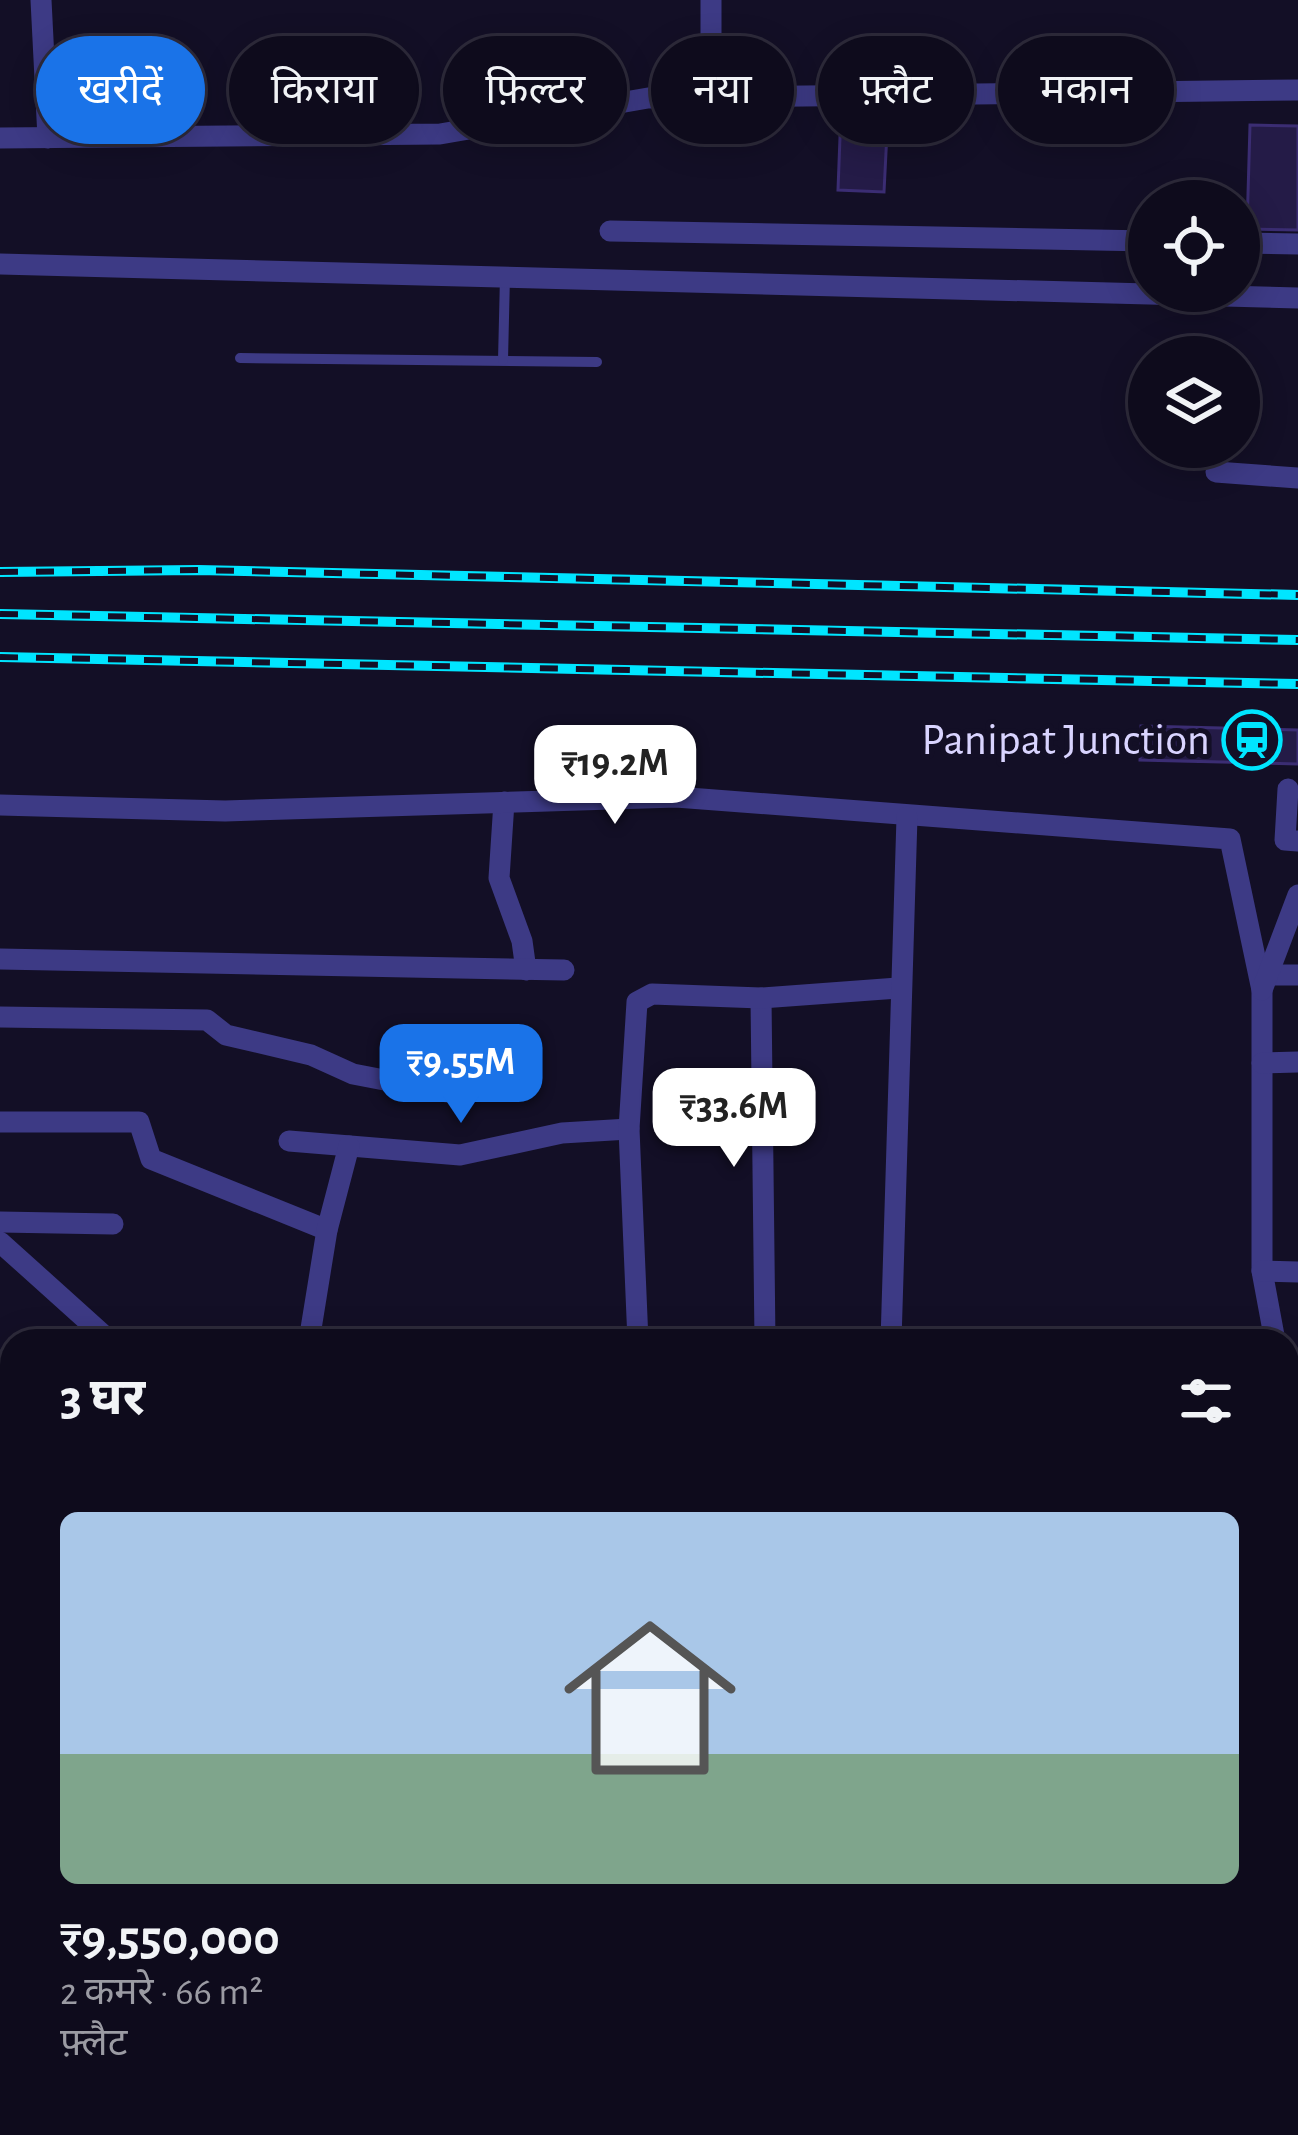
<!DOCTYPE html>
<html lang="hi">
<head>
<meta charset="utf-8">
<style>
	body { margin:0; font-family:"Alegreya Sans","Noto Sans Devanagari",sans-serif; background:#1c1929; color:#f1f3f6; height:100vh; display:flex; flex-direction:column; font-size:45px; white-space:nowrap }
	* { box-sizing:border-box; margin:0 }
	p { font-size:39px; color:#9b9ba3 }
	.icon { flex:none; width:66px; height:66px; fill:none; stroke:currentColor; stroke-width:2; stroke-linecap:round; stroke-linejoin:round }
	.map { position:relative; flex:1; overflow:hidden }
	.side { position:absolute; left:0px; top:1329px; width:1299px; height:807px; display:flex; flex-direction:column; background:#0e0b1c; border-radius:36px 36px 0 0; box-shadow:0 6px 30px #0003,0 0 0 3px #2e2b3b }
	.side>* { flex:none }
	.banner { position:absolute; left:36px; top:36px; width:1227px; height:108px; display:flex; gap:24px }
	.tools { position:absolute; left:1128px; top:180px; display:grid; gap:24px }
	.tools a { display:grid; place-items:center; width:132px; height:132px; border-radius:50%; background:#0e0b1c; box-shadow:0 6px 30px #0003,0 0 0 3px #2e2b3b; font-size:60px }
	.price { position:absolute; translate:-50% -102px; padding:0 27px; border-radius:24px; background:#fff; color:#222; font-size:39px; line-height:78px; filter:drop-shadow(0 3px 6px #0008) }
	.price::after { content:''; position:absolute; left:50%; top:72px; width:36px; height:27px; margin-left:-18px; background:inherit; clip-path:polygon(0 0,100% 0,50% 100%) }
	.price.on { background:#1a73e8; color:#fff }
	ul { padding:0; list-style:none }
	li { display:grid; align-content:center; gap:24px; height:636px; padding:0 60px }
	li span { display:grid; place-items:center; height:372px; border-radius:18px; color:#555 }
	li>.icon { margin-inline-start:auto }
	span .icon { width:216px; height:216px; fill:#fffc; stroke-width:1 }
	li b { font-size:51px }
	h2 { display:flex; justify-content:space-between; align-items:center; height:144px; padding:0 60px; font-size:51px }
	.pill { padding:0 42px; border-radius:54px; background:#0e0b1c; box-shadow:0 6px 30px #0003,0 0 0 3px #2e2b3b; font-size:42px; line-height:108px }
	.pill.on { background:#1a73e8; color:#fff }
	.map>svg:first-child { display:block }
	.building { fill:#241b47; stroke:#3b2d73; stroke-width:3 }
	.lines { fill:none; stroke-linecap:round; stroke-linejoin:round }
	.lane { stroke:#3d3a85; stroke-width:10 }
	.street { stroke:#3d3a85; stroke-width:21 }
	.highway { stroke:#ff4fa3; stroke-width:36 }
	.rail-casing { stroke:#00e5ff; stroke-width:10 }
	.rail { stroke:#130f26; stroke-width:6; stroke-dasharray:18; stroke-linecap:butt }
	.labels { text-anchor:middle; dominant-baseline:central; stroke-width:10; stroke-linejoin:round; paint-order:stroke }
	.poi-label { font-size:45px; fill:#d9d4ff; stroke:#130f26; text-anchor:end }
</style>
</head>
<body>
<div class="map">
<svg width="1298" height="2135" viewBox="0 0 1298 2135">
	<rect width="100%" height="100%" fill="#130f26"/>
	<g class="building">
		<polygon points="841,111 888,112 884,192 838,190"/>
		<polygon points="1250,125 1298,126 1298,230 1247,229"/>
		<polygon points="1141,726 1298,730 1298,764 1140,760"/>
	</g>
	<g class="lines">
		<g class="lane">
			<polyline points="240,358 597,362"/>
			<polyline points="503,360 505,276"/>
		</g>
		<g class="street">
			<polyline points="41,0 48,138"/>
			<polyline points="711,0 711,96"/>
			<polyline points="0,138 440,134 648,98 1298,90"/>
			<polyline points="610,231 1149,241"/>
			<polyline points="1239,243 1298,244"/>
			<polyline points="0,264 1298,298"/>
			<polyline points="1216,472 1298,478"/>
			<polyline points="1288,789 1285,840 1298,841"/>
			<polyline points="504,802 499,878 522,941 526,970"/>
			<polyline points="0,805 225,811 676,797 1230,839 1262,990 1262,1271 1275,1341"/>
			<polyline points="0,959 564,970"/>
			<polyline points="1268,975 1298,975"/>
			<polyline points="1262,990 1298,895"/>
			<polyline points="761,998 765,1341"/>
			<polyline points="0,1017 207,1020 226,1035 311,1055 353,1074 452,1093"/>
			<polyline points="1262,1063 1298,1062"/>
			<polyline points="0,1122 139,1122 151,1159 327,1230"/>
			<polyline points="289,1141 460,1155 562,1133 629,1129"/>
			<polyline points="0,1222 113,1224"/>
			<polyline points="0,1242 110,1341"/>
			<polyline points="1262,1271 1298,1272"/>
			<polyline points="309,1341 327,1230 349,1146"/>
			<polyline points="638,1341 629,1129 637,1002 652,994 761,998 898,988"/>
			<polyline points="891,1341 907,817"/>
			<polyline points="1287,1380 1298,1410"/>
			<polyline points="0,1422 12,1427"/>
			<polyline points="0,1509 12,1512"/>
			<polyline points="0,1608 12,1566"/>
			<polyline points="0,1633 12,1633"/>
			<polyline points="1287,1835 1298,1854"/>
			<polyline points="1287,1876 1298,1879"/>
			<polyline points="0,2105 12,2101"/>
			<polyline points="421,2135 422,2124"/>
			<polyline points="616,2135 616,2124"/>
		</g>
		<g class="highway">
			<polyline points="1287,2063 1298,2063"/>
			<polyline points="1287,2093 1298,2092"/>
			<polyline points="806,2135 848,2124"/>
			<polyline points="933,2135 989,2124"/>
			<polyline points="1196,2135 1298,2129"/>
		</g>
		<g class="rail-casing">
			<g id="rail">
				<polyline points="0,572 198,570 1298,595"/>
				<polyline points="0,614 1298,640"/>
				<polyline points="0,657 1298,684"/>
			</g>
		</g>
		<use href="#rail" class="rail"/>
	</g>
	<defs>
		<g id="station-ring" transform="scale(3)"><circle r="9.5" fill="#130f26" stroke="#00e5ff" stroke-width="1.5"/><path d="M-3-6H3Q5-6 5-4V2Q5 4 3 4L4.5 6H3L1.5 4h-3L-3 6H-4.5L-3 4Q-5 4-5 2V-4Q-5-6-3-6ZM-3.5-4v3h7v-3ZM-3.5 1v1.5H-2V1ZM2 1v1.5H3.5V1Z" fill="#00e5ff"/></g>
	</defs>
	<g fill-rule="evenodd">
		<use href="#station-ring" x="1252" y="740"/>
	</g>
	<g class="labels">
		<g class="poi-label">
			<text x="1210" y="740">Panipat Junction</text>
		</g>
	</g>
</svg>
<div class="tools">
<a><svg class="icon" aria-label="locate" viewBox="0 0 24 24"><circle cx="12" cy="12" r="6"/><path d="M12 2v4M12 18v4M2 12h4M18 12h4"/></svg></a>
<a><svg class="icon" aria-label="layers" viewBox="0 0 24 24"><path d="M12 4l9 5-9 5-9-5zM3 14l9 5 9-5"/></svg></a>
</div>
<b class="price" style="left:615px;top:827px">₹19.2M</b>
<b class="price on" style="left:461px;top:1126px">₹9.55M</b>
<b class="price" style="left:734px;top:1170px">₹33.6M</b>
<div class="banner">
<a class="pill on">खरीदें</a>
<a class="pill">किराया</a>
<a class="pill">फ़िल्टर</a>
<a class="pill">नया</a>
<a class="pill">फ़्लैट</a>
<a class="pill">मकान</a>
</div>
<section class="side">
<h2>3 घर<svg class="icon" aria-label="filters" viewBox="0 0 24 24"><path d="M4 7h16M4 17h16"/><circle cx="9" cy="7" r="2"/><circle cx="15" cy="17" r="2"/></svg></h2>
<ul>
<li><span style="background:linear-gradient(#a9c7e8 65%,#7fa58c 0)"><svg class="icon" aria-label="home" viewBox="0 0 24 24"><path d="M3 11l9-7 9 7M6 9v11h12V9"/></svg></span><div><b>₹9,550,000</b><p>2 कमरे · 66 m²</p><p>फ़्लैट</p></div></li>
</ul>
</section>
</div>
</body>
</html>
